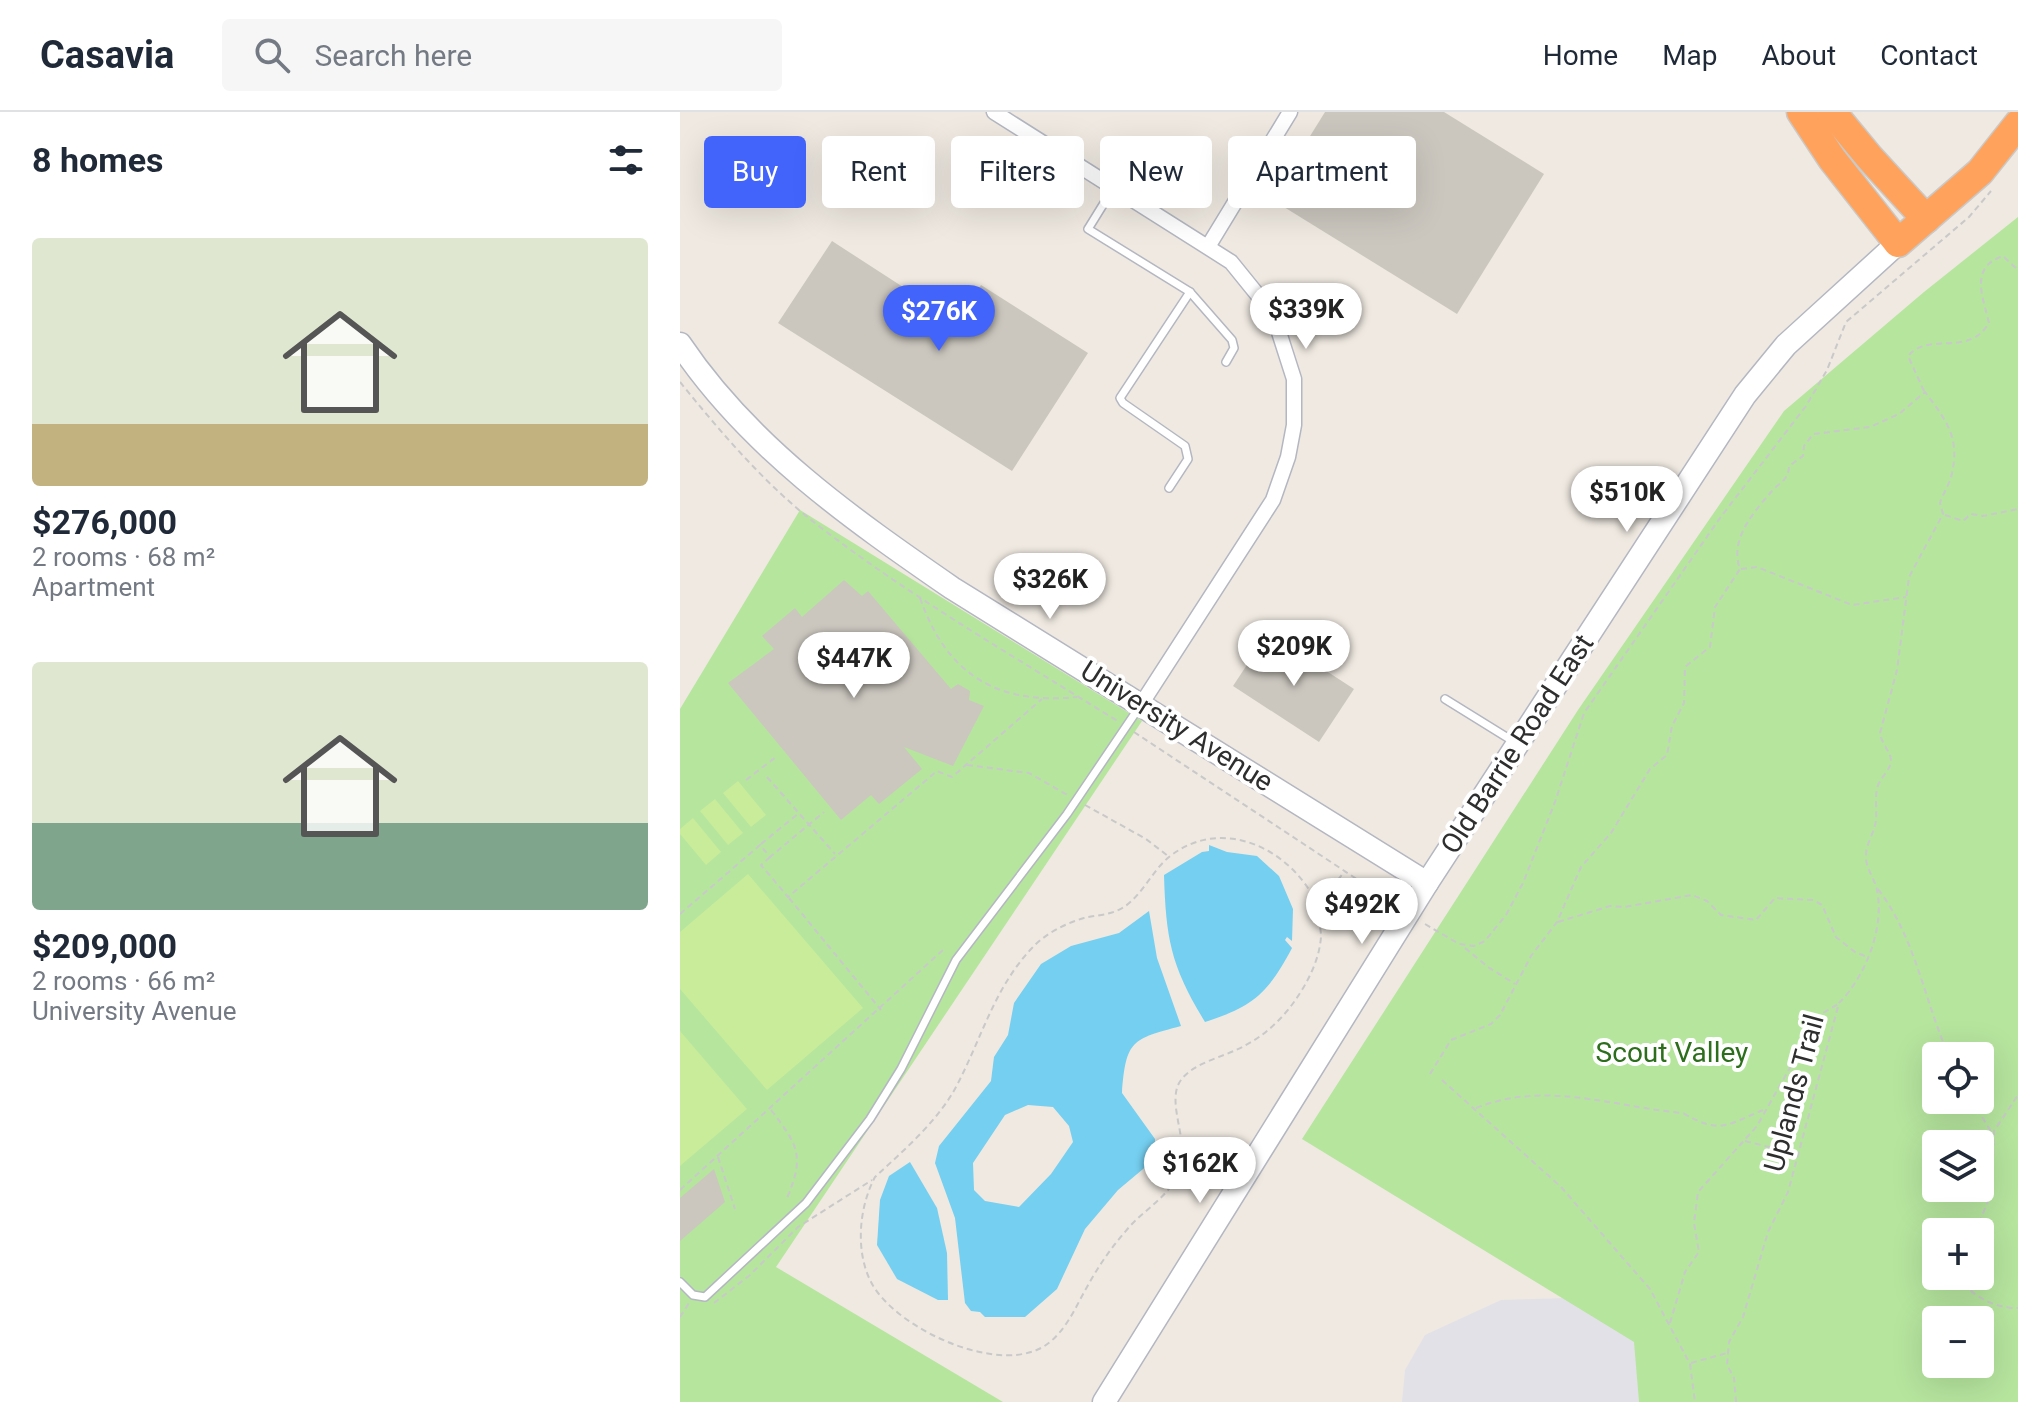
<!DOCTYPE html>
<html lang="en">
<head>
<meta charset="utf-8">
<style>
	body { margin:0; font-family:Roboto,sans-serif; background:#f6f6f7; color:#1f2937; height:100vh; display:flex; flex-direction:column; font-size:30px; white-space:nowrap }
	* { box-sizing:border-box; margin:0 }
	p { font-size:26px; color:#747a83 }
	.icon { flex:none; width:44px; height:44px; fill:none; stroke:currentColor; stroke-width:2; stroke-linecap:round; stroke-linejoin:round }
	.map { position:relative; flex:1; overflow:hidden }
	.details { display:flex; flex-direction:column; background:#fff; width:680px }
	.details>* { flex:none }
	.guide { position:absolute; left:24px; top:24px; width:760px; height:72px; display:flex; gap:16px }
	.tools { position:absolute; left:1242px; top:930px; display:grid; gap:16px }
	.tools a { display:grid; place-items:center; width:72px; height:72px; border-radius:8px; background:#fff; box-shadow:0 8px 32px #0002; font-size:40px }
	.price { position:absolute; translate:-50% -68px; padding:0 18px; border-radius:28px; background:#fff; color:#222; font-size:26px; line-height:52px; filter:drop-shadow(0 2px 4px #0008) }
	.price::after { content:''; position:absolute; left:50%; top:48px; width:24px; height:18px; margin-left:-12px; background:inherit; clip-path:polygon(0 0,100% 0,50% 100%) }
	.price.active { background:#4264fb; color:#fff }
	ul { padding:0; list-style:none }
	li { display:grid; align-content:center; gap:16px; height:424px; padding:0 32px }
	li span { display:grid; place-items:center; height:248px; border-radius:8px; color:#555 }
	li>.icon { margin-inline-start:auto }
	span .icon { width:144px; height:144px; fill:#fffc; stroke-width:1 }
	li b { font-size:34px }
	h2 { display:flex; justify-content:space-between; align-items:center; height:96px; padding:0 32px; font-size:34px }
	.chip { padding:0 28px; border-radius:8px; background:#fff; box-shadow:0 8px 32px #0002; font-size:28px; line-height:72px }
	.chip.active { background:#4264fb; color:#fff }
	header { display:flex; align-items:center; gap:48px; box-sizing:border-box; height:112px; padding:0 40px; background:#fff; border-bottom:2px solid #e0e1e3 }
	header strong { font-size:38px }
	nav { display:flex; gap:44px; margin-inline-start:auto; font-size:28px }
	.search { width:560px; height:72px; background:#f6f6f7; display:flex; align-items:center; gap:20px; box-sizing:border-box; padding:0 28px; border-radius:8px; color:#747a83; font-size:30px }
	main { display:flex; flex:1; min-height:0 }
	.map>svg:first-child { display:block }
	.industrial { fill:#e3e1e8 }
	.green { fill:#b6e59e; fill-rule:evenodd }
	.pitch { fill:#c9ec9a }
	.water { fill:#75cff0; fill-rule:evenodd }
	.building { fill:#cbc7bf }
	.lines { fill:none; stroke-linecap:round; stroke-linejoin:round }
	.lane-casing { stroke:#b4b7c1; stroke-width:10 }
	.street-casing { stroke:#b4b7c1; stroke-width:17 }
	.secondary-casing { stroke:#b4b7c1; stroke-width:25 }
	.highway-casing { stroke:#c9c9c9; stroke-width:31 }
	.path { stroke:#c9c9c9; stroke-width:2; stroke-dasharray:6 4; stroke-linecap:butt }
	.lane { stroke:#fff; stroke-width:7 }
	.street { stroke:#fff; stroke-width:14 }
	.secondary { stroke:#fff; stroke-width:22 }
	.highway { stroke:#ffa35c; stroke-width:28 }
	.labels { text-anchor:middle; dominant-baseline:central; stroke-width:8; stroke-linejoin:round; paint-order:stroke }
	.street-label { font-size:28px; fill:#2e2e2e; stroke:#fff }
	.park-label { font-size:28px; fill:#2c6e1b; stroke:#fff }
</style>
</head>
<body>
<header>
<strong>Casavia</strong>
<div class="search"><svg class="icon" aria-label="search" viewBox="0 0 24 24"><circle cx="10" cy="10" r="6"/><path d="M15 15l6 6"/></svg>Search here</div>
<nav><a>Home</a><a>Map</a><a>About</a><a>Contact</a></nav>
</header>
<main>
<section class="details">
<h2>8 homes<svg class="icon" aria-label="filters" viewBox="0 0 24 24"><path d="M4 7h16M4 17h16"/><circle cx="9" cy="7" r="2"/><circle cx="15" cy="17" r="2"/></svg></h2>
<ul>
<li><span style="background:linear-gradient(#dfe7d0 75%,#c2b280 0)"><svg class="icon" aria-label="home" viewBox="0 0 24 24"><path d="M3 11l9-7 9 7M6 9v11h12V9"/></svg></span><div><b>$276,000</b><p>2 rooms · 68 m²</p><p>Apartment</p></div></li>
<li><span style="background:linear-gradient(#dfe7d0 65%,#7fa58c 0)"><svg class="icon" aria-label="home" viewBox="0 0 24 24"><path d="M3 11l9-7 9 7M6 9v11h12V9"/></svg></span><div><b>$209,000</b><p>2 rooms · 66 m²</p><p>University Avenue</p></div></li>
</ul>
</section>
<div class="map">
<svg width="1338" height="1290" viewBox="0 0 1338 1290">
	<rect width="100%" height="100%" fill="#efe9e1"/>
	<polygon class="industrial" points="888,1186 955,1230 959,1290 722,1290 725,1258 745,1223 821,1188"/>
	<g class="green">
		<path d="M1338,105V1290H959L954,1230L622,1027L898,598L1104,299L1244,180ZM1300,944V988H1256V944ZM1300,1032V1076H1256V1032ZM1256,1120H1300V1164H1256ZM1256,1208H1300V1252H1256Z"/>
		<polygon points="120,398 462,609 96,1155 323,1290 0,1290 0,597"/>
	</g>
	<g class="pitch">
		<polygon points="58,669 86,703 71,715 43,681"/>
		<polygon points="35,687 63,721 48,733 20,699"/>
		<polygon points="13,706 41,740 26,753 0,722 0,717"/>
		<polygon points="68,762 183,896 87,978 0,877 0,820"/>
		<polygon points="0,919 67,997 0,1054"/>
	</g>
	<g class="water">
		<path d="M529,733L547,740L577,744L599,764L613,797L612,829L607,825L605,828L612,836C588,881 574,894 525,910C491,854 486,828 484,763L522,740L529,739Z"/>
		<path d="M469,799L477,846L501,914C452,927 446,928 442,981L475,1027V1047L438,1078L405,1117L377,1177L345,1205H305L300,1200L291,1199L285,1191L275,1106L255,1051L259,1034L311,969L314,945L328,923L334,891L361,852L391,834L439,821ZM348,993L373,995L389,1014L393,1030L371,1062L339,1095L305,1089L294,1078L293,1051L325,1003Z"/>
		<polygon points="230,1050 257,1096 267,1141 268,1188 258,1188 217,1167 197,1133 200,1088 209,1064"/>
	</g>
	<g class="building">
		<polygon points="645,0 764,0 864,62 777,202 591,87"/>
		<polygon points="152,129 277,210 301,173 408,241 332,359 98,211"/>
		<polygon points="164,468 182,484 188,479 271,577 278,572 290,579 289,588 304,594 273,654 224,635 242,657 199,692 191,683 161,708 48,571 94,537 82,524 115,496 122,505"/>
		<polygon points="588,521 674,577 639,630 553,574"/>
		<polygon points="34,1057 45,1090 0,1129 0,1086"/>
	</g>
	<g class="lines">
		<g class="lane-casing">
			<g id="lane">
				<polyline points="434,75 408,117 510,180 552,228 554,236 546,250"/>
				<polyline points="489,376 508,347 505,334 443,291 440,286 510,180"/>
				<polyline points="765,587 836,631"/>
				<polyline points="0,1170 13,1183 25,1185 126,1091 190,1007 221,957 276,848 387,702 458,597"/>
			</g>
		</g>
		<g class="street-casing">
			<g id="street">
				<polyline points="314,0 551,150 585,192 598,217 614,267 614,313 608,345 593,388 462,591"/>
				<polyline points="529,133 610,0"/>
			</g>
		</g>
		<g class="secondary-casing">
			<g id="secondary">
				<path d="M0,232C69,335 172,407 272,476L747,771"/>
				<polyline points="424,1290 747,771 1065,283 1106,233 1218,131"/>
			</g>
		</g>
		<g class="highway-casing">
			<g id="highway">
				<polyline points="1121,0 1152,47 1218,131 1300,60 1338,12"/>
				<polyline points="1152,0 1190,46 1246,107"/>
			</g>
		</g>
		<g class="path">
			<path d="M0,270C43,323 89,377 144,418C237,489 340,548 439,610"/>
			<path d="M1244,279L1228,244C1249,219 1288,246 1309,211C1303,185 1289,155 1323,144L1338,158"/>
			<polyline points="1265,403 1283,409 1291,402 1303,404 1338,397"/>
			<polyline points="1061,457 1077,455 1172,493 1226,485"/>
			<path d="M240,486C267,563 317,593 397,585"/>
			<polyline points="454,620 713,791"/>
			<polyline points="287,653 349,661 389,684"/>
			<polyline points="87,665 155,742"/>
			<polyline points="66,668 96,645"/>
			<polyline points="405,693 466,727 488,744"/>
			<polyline points="81,732 119,701"/>
			<polyline points="90,745 81,753 108,785 257,659 272,665 362,587"/>
			<path d="M1198,777C1236,827 1244,888 1269,944"/>
			<polyline points="109,786 201,898"/>
			<path d="M638,794C613,738 543,702 489,745C472,759 463,782 444,795C432,803 417,803 404,806C384,812 365,822 352,836C314,876 301,928 276,975C257,1010 224,1038 195,1065C179,1095 175,1139 191,1170C215,1217 325,1268 370,1230C388,1215 396,1194 407,1175C418,1155 430,1137 445,1120C463,1097 490,1086 500,1057C510,1030 485,989 501,968C514,950 545,945 564,934C584,924 601,908 614,890C627,872 640,847 641,824C641,815 636,802 639,794C643,783 657,770 664,760"/>
			<polyline points="0,802 80,733 90,745 144,700"/>
			<polyline points="878,810 930,794 944,795 1012,783 1027,789 1041,803 1076,808 1095,786 1133,788 1142,793 1156,825 1175,840 1187,845"/>
			<polyline points="745,812 779,832 794,834 805,829 826,803 843,771 875,690 904,601 1040,406 1126,294 1147,258 1166,210 1289,105 1311,79"/>
			<polyline points="785,836 808,855 835,872"/>
			<path d="M750,962L771,928L811,912L820,903L851,844L877,810L901,755L931,721L970,657L987,643L992,614L1004,591L1005,555L1030,535L1035,495L1060,457C1049,427 1074,400 1092,379C1100,370 1109,368 1109,354L1123,344L1124,334L1133,322L1190,315L1219,302L1245,280C1266,308 1280,325 1272,361C1270,372 1263,381 1260,391L1263,402L1229,465L1217,558L1200,621C1201,632 1211,639 1211,649C1210,658 1203,663 1199,671C1194,681 1197,696 1196,708C1195,720 1186,731 1186,743C1185,756 1195,767 1197,778C1205,816 1185,865 1159,891L1108,1080L1088,1120L1063,1205L1049,1230L1047,1253L1054,1266L1056,1290"/>
			<polyline points="762,968 881,1075 970,1177 1010,1252 1015,1290"/>
			<polyline points="1292,988 1313,1023"/>
			<path d="M796,996C866,968 933,995 1003,1001C1040,1023 1047,1013 1083,998"/>
			<path d="M91,998C118,1033 125,1044 107,1086"/>
			<polyline points="1065,1029 1117,1042"/>
			<polyline points="38,1045 55,1097"/>
			<polyline points="0,1078 265,836"/>
			<polyline points="1295,1120 1312,1080 1314,1019 1338,983"/>
			<path d="M1277,1164C1290,1183 1315,1197 1338,1196"/>
			<polyline points="34,1191 70,1163 118,1115 192,1068"/>
			<polyline points="0,1205 9,1191"/>
			<polyline points="990,1211 1005,1160 1019,1140 1014,1111 1018,1080 1077,1014 1116,945 1123,921 1138,904 1158,892"/>
			<polyline points="1011,1251 1047,1241"/>
		</g>
		<use href="#lane" class="lane"/>
		<use href="#street" class="street"/>
		<use href="#secondary" class="secondary"/>
		<use href="#highway" class="highway"/>
	</g>
	<g class="labels">
		<g class="street-label">
			<text transform="translate(497 614) rotate(32)">University Avenue</text>
			<text transform="translate(837 632) rotate(-57)">Old Barrie Road East</text>
			<text transform="translate(1114 981) rotate(-75)">Uplands Trail</text>
		</g>
		<g class="park-label">
			<text x="992" y="940">Scout Valley</text>
		</g>
	</g>
</svg>
<div class="tools">
<a><svg class="icon" aria-label="locate" viewBox="0 0 24 24"><circle cx="12" cy="12" r="6"/><path d="M12 2v4M12 18v4M2 12h4M18 12h4"/></svg></a>
<a><svg class="icon" aria-label="layers" viewBox="0 0 24 24"><path d="M12 4l9 5-9 5-9-5zM3 14l9 5 9-5"/></svg></a>
<a>+</a>
<a>−</a>
</div>
<b class="price" style="left:626px;top:239px">$339K</b>
<b class="price active" style="left:259px;top:241px">$276K</b>
<b class="price" style="left:947px;top:422px">$510K</b>
<b class="price" style="left:370px;top:509px">$326K</b>
<b class="price" style="left:614px;top:576px">$209K</b>
<b class="price" style="left:174px;top:588px">$447K</b>
<b class="price" style="left:682px;top:834px">$492K</b>
<b class="price" style="left:520px;top:1093px">$162K</b>
<div class="guide">
<a class="chip active">Buy</a>
<a class="chip">Rent</a>
<a class="chip">Filters</a>
<a class="chip">New</a>
<a class="chip">Apartment</a>
</div>
</div>
</main>
</body>
</html>
